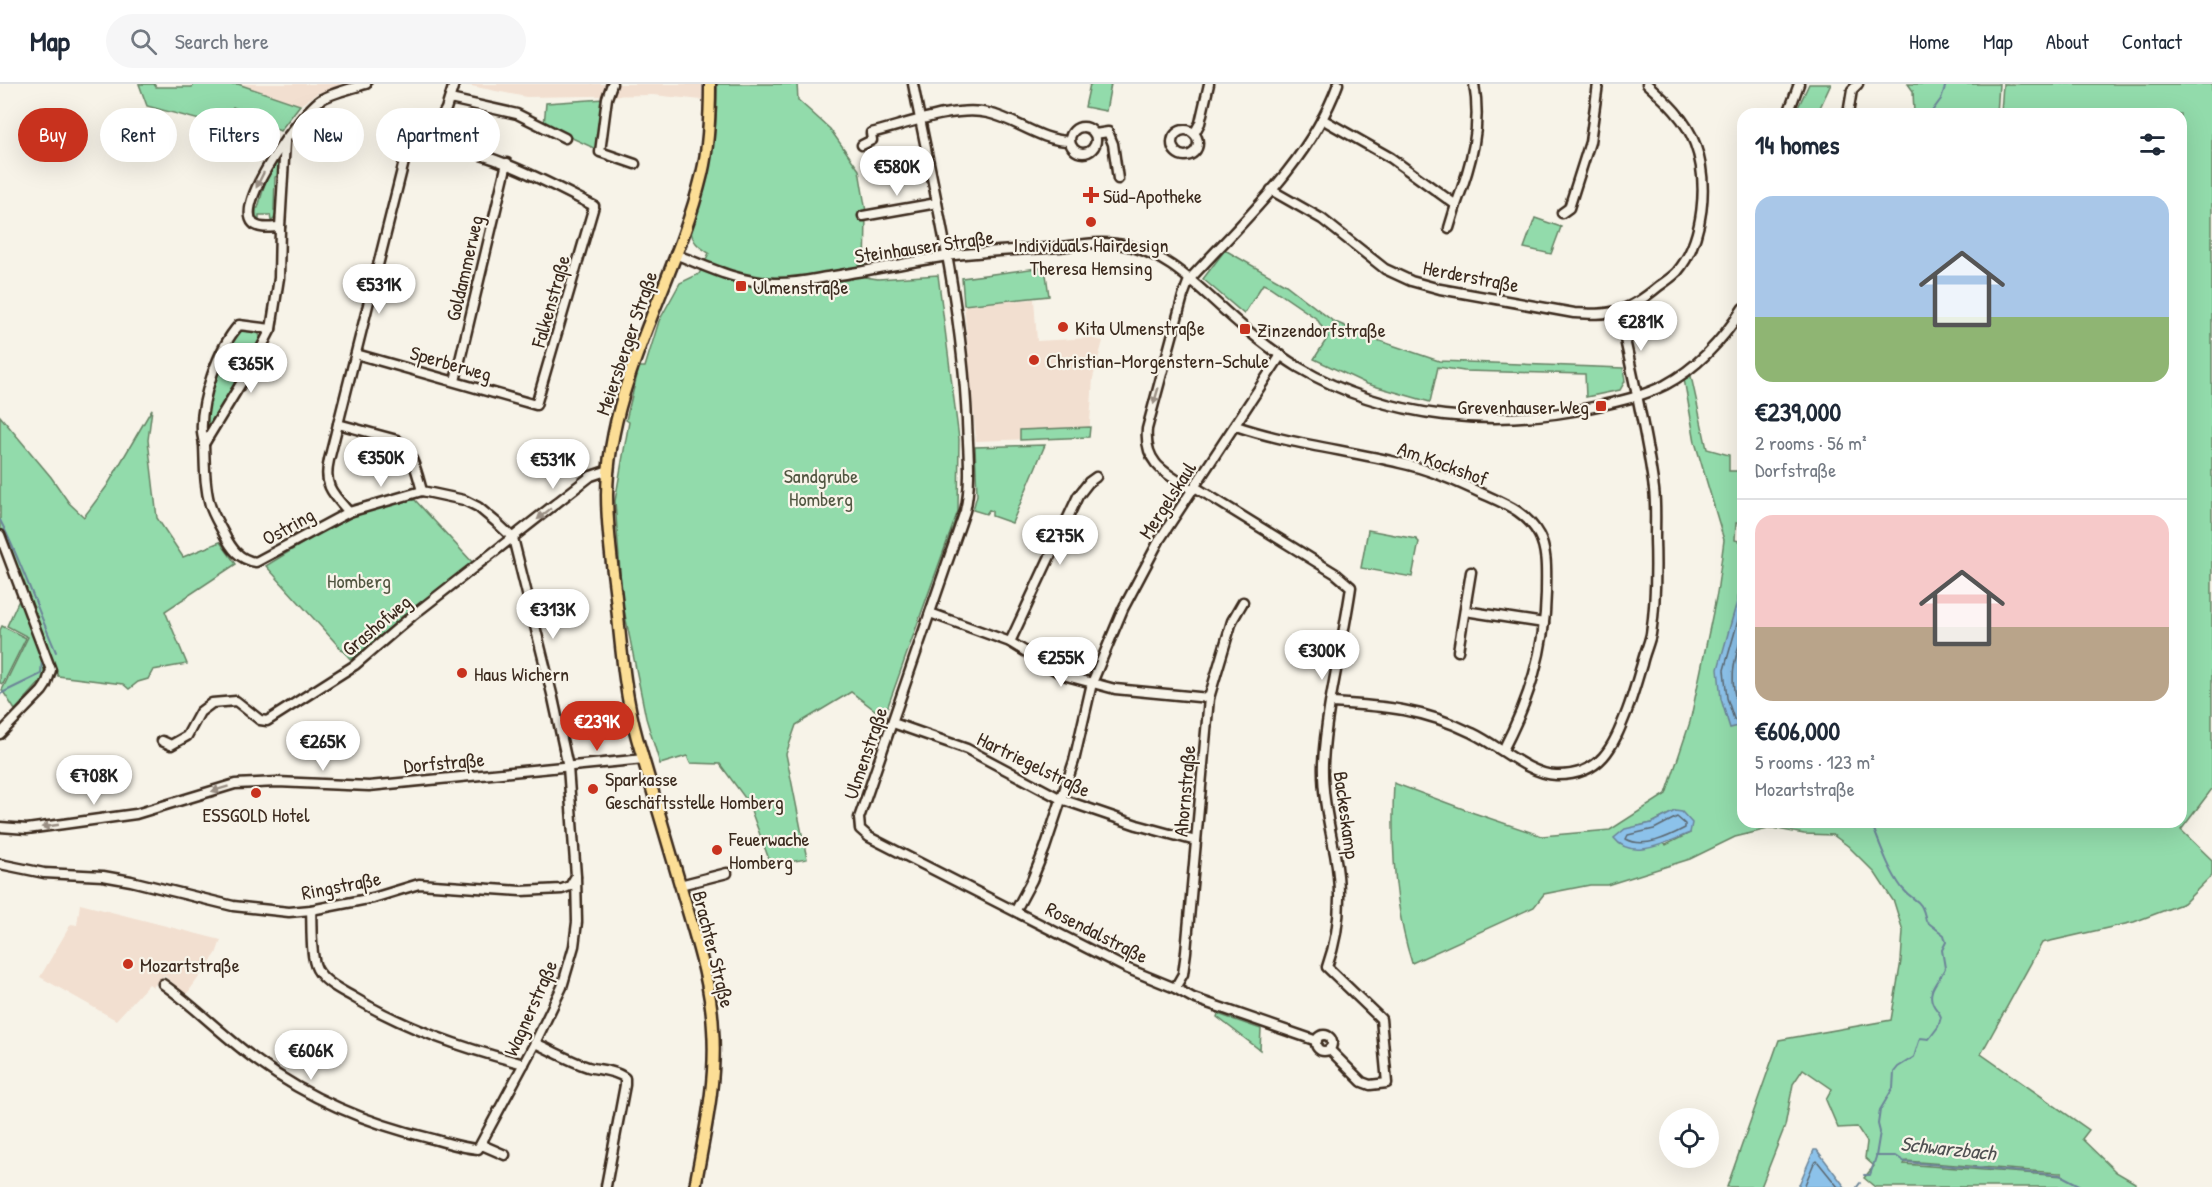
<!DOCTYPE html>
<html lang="en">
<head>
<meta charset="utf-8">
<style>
	body { margin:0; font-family:"Patrick Hand",sans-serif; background:#f6f6f7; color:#1f2937; height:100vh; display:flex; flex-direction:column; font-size:22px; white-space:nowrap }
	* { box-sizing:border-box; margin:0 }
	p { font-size:20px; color:#747a83 }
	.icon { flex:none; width:33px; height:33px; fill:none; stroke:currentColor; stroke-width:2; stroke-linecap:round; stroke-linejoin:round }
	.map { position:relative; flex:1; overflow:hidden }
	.details { position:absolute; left:1737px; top:24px; width:450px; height:720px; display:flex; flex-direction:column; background:#fff; border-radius:18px; box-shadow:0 6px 24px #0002 }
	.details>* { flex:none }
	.banner { position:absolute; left:18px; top:24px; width:570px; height:54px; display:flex; gap:12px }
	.fabs { position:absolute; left:1659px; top:1024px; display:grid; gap:12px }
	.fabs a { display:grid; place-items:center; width:60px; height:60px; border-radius:50%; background:#fff; box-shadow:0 6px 24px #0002; font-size:30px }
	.price { position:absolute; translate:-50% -51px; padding:0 14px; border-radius:21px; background:#fff; color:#222; font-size:20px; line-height:39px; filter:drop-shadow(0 2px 3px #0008) }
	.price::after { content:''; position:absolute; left:50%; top:36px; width:18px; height:14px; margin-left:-9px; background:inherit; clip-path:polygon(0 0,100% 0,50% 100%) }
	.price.current { background:#c8321e; color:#fff }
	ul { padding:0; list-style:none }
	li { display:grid; align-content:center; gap:12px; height:318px; padding:0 18px }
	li+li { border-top:2px solid #e0e1e3 }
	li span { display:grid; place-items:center; height:186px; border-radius:18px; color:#555 }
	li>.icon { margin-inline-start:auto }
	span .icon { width:108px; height:108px; fill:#fffc; stroke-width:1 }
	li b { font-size:26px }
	h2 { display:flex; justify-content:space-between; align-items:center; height:72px; padding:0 18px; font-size:26px }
	.chip { padding:0 21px; border-radius:27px; background:#fff; box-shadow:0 6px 24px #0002; font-size:21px; line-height:54px }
	.chip.current { background:#c8321e; color:#fff }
	header { display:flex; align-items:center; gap:36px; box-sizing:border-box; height:84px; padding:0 30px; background:#fff; border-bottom:2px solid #e0e1e3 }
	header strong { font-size:28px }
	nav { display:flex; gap:33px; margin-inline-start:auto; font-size:21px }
	.search { width:420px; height:54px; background:#f6f6f7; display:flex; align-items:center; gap:15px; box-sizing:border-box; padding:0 21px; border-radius:33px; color:#747a83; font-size:22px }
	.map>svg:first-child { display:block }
	.built { fill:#f2dfd0 }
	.green { fill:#92dbab; stroke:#668264; stroke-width:1.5; fill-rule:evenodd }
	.water { fill:#8cc2ea; stroke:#6c8598; stroke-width:1.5 }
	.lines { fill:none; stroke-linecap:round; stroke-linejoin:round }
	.shore { stroke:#5b6770; stroke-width:1.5 }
	.stream { stroke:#6c8598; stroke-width:2 }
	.minor-casing { stroke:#3b2a1e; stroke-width:13 }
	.major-casing { stroke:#3b2a1e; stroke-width:15 }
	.minor { stroke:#f7f3e8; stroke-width:8 }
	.major { stroke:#fcde96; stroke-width:10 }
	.oneway { fill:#998e83 }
	.poi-dot { fill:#c8321e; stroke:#f7f3e8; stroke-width:2 }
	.labels { text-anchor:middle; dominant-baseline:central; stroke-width:4.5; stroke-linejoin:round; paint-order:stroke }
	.poi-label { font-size:20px; fill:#3b2a1e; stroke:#f7f3e8; text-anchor:start }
	.street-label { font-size:20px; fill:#3b2a1e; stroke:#f7f3e8 }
	.park-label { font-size:20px; fill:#515641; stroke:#f7f3e8 }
	.water-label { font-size:21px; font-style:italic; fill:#4f5051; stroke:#f7f3e8 }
</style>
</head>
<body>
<header>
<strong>Map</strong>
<div class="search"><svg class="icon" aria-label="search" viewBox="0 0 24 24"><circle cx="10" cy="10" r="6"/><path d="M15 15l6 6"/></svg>Search here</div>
<nav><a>Home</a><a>Map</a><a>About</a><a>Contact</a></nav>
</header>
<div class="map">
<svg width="2212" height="1103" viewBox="0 0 2212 1103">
	<rect width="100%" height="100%" fill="#f7f3e8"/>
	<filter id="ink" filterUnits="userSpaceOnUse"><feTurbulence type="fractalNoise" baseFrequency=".0167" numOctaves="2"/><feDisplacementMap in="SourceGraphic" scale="12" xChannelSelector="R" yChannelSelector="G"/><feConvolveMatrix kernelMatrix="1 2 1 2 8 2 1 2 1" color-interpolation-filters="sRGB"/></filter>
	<g filter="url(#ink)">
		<g class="built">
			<polygon points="238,0 351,0 318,9 300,21"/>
			<polygon points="461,0 702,0 702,16 653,11 526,13"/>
			<polygon points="1034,215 1037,257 1090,254 1103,257 1093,294 1089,353 976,357 964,221"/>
			<polygon points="80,820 221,856 216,870 186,911 164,891 153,903 149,900 116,936 40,893 71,840 77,841"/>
		</g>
		<g class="green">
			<polygon points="139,0 154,0 156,3 192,3 194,0 238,0 300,21 280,47 233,23 222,42 147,22"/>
			<path d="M717,0H797L798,16L830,45L859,86L866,128L865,193L878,195L938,191L959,355L958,427L884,633L851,608L796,641L786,670L807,775L771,781L748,718L720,680L690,679L687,672L660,680L646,634L622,516L615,417L629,338L626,336L639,283H645L659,237L680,199L699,190L709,169C700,163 693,160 691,147C708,97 718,54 717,0Z"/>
			<polygon points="1090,0 1111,0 1106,27 1085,23"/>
			<polygon points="1809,0 1831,0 1817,30 1795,30"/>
			<polygon points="1908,0 1999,0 1997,30 1914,30 1913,7"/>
			<path d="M2003,0H2212V705L2181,746L2212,776V791L2184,819L2134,838L2042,859L1981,970L2089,1046L2082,1055L2116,1088L2135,1099V1103H1875L1864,1094L1874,1082L1865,1074L1867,1058L1857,1043L1838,1044L1826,1016L1832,1005L1803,985L1793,1000L1785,1042L1761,1103H1727L1779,956L1891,936L1901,877L1903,847L1894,818L1875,789L1848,762L1833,751L1804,750L1772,744L1735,753L1690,775L1607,801H1590L1544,810L1534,823L1412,879C1394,823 1391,757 1394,699L1474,729L1542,752L1610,746L1666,710L1690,638L1717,509L1724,456L1695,358L1684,295L1691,292L1707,365L1729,371V387H1743V438L1736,439L1735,456L1743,458V487L1738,514L1740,642L1743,641V738H2181V30H2001ZM1675,727L1690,749L1666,761L1638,742L1652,739ZM1906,1077L2058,1089H2062L2063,1092L1904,1080Z"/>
			<polygon points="604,15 598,66 544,41 546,19"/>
			<polygon points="280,70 278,92 275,93 274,126 277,126 274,135 271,137 270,131 259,131 259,138 256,138 256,124 258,124 265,99 274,82 273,79"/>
			<polygon points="1535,134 1561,143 1551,170 1524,164"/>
			<polygon points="1225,166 1286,201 1333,237 1380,257 1439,277 1623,284 1625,297 1620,306 1586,313 1585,290 1464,287 1438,283 1430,318 1367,300 1314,275 1328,253 1317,235 1270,203 1263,200 1244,230 1203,195"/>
			<polygon points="1045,183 1049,212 964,221 962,194"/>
			<path d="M239,245L257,247L262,256L260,262L207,349C203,321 222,268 239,245Z"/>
			<polygon points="152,325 148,356 157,434 183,473 220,458 236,480 165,527 187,580 153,586 148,595 138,598 129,605 123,600 58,592 0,448 0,332 51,393 69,419 84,433 107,402"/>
			<polygon points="1090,343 1089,353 1020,356 1020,346"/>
			<polygon points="1045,361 1012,439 992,432 992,427 989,426 986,430 973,426 977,411 975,363"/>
			<path d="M405,416H415L473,479L353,578L266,482C309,455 354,426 405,416Z"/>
			<polygon points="1368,446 1416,455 1419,458 1412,493 1361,484"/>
			<polygon points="20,514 44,579 44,594 15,626 2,606 28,553 7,542"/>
			<polygon points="2,542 26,554 3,600 0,599 0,546"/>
			<polygon points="1218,930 1261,945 1260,966 1217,933"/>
		</g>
		<g class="water">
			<polygon points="1743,487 1743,641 1730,644 1721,615 1718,585 1738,514"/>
			<path d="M1675,727L1682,728L1692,739L1690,749C1669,757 1632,778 1614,754L1625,745L1652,739Z"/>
			<polygon points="1814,1066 1817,1066 1845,1103 1798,1103"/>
		</g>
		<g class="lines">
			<g class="shore">
				<polyline points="1743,519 1724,586 1727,614 1734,635 1736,637 1743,636"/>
				<path d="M1743,547C1734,579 1728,593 1739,627L1743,628"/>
				<path d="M1677,733L1685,740V744C1668,753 1644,765 1626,755L1628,751L1654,745Z"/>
				<polyline points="1804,1103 1814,1079 1817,1077 1838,1103"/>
			</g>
			<g class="stream">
				<polyline points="1930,30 1941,15 1946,0"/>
				<path d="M0,436C22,479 37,525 56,568"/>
				<polyline points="0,610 41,590 42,575"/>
				<path d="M1871,738C1880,760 1888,785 1902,804C1915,820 1921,812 1926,837L1944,851L1946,858L1942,866L1945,884C1940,896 1926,906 1933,920C1935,925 1939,927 1941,933L1938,943L1929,955L1920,954L1914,973L1898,983L1894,988L1893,1004L1880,1026L1878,1040L1880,1048L1876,1072H1896L1905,1078L2060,1091L2083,1103"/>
				<polyline points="1864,1091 1870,1091 1876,1073"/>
				<polyline points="1857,1103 1860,1099"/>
			</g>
			<g class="minor-casing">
				<g id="minor">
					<polyline points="612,0 607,14 600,68 635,80"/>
					<path d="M913,0C935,112 962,222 967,337C968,367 972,398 965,427L865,717L859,734L860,745L869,753L1126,884L1175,904L1193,914L1317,957"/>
					<polyline points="450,15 517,30 565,54"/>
					<polyline points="1788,30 1799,0"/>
					<polyline points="1848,30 1852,6 1858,0"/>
					<path d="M1322,35L1391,74L1456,121C1471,81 1482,43 1474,0"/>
					<polyline points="439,37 446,25 454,0"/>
					<polyline points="439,37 441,63"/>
					<circle cx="1083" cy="56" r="13"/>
					<circle cx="1185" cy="59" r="13"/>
					<polyline points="1095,50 1108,48 1113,60 1118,95"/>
					<polyline points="1194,50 1200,39 1209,0"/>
					<path d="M862,61L872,56L871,49C904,41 956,21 988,29C1016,35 1040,57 1070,57"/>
					<path d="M1271,106L1322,135L1385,185L1411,197L1440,205L1574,229C1589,230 1605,231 1620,226C1634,222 1647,212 1659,202C1665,198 1672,193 1677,188C1704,156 1709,98 1695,60C1686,35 1666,17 1647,0"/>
					<polyline points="1562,129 1569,124 1590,58 1598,0"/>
					<polyline points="863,132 937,119"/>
					<path d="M280,143C272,143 259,146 253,139C234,119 303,26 322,15C335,8 352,4 366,0"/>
					<polyline points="1449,144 1456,121"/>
					<path d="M675,170C707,183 740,199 775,199C793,200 810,196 827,193C868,187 908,178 948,172C985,167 1022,166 1059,163C1079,161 1097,157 1117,160C1171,166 1206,213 1246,245C1263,259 1280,272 1298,283C1388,336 1498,345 1598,322C1621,317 1643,312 1665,301C1697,284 1724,254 1743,224"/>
					<path d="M356,270L536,321L594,122C551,100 456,47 407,66"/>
					<polyline points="455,297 507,79"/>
					<path d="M338,340L397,356C413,368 417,389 422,407"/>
					<path d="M1236,342C1289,360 1346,366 1400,379C1429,385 1455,397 1481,409C1505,420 1526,427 1539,451C1548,468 1546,490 1546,509C1545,566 1529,616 1503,666"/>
					<polyline points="204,360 254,278 271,245 279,194 280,143 285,58"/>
					<path d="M1195,403L1336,490L1351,503C1343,560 1326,622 1323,679C1322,711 1329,740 1335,770C1342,808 1340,847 1327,883L1381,935L1387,999L1370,1001L1362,998L1329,965"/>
					<path d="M1193,406C1166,389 1144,381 1147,345L1183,212L1189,196C1243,137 1310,77 1338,0"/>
					<path d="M349,428C333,410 323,402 329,376L411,50L414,44L439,37"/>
					<polyline points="0,451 51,586 46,601 42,607 0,650"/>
					<polyline points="1465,527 1544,539"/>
					<polyline points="930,529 1010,558 1063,591 1115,605 1209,614"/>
					<polyline points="1010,558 1078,412 1089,398 1096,393"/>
					<polyline points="1458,567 1471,488"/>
					<path d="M1332,619C1384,622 1424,625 1472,649C1498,661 1528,690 1556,691C1601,692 1613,663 1627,627C1633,611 1637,596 1642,580C1644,570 1649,560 1651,550C1656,518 1656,486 1655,455C1655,438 1656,421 1654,405C1646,345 1631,286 1619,227"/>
					<polyline points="893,639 967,665 1061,715 1137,741 1196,757"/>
					<polyline points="162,657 171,661 187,652 200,628 212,619 236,617 260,636 267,637 355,581 412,532 591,392 609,386"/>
					<polyline points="0,743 27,745 136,730 235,700 277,698 369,702 644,675"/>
					<path d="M0,780L44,789L103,792L131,797L233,822L289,828L311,826L373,814L419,800L521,807L562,805L570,802L576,792L568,683L553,614L513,454L496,438L478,423L464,416L422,407L349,428L256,478C239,476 231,464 224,450C219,440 213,431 210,421C204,401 205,381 204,361C204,357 202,352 202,348C200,317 218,264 239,241L271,245"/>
					<polyline points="680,801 727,789"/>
					<path d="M311,826C312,841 310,872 317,885C324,898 341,906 353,913C406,945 463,964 524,980"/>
					<polyline points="1016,826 1032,796 1045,764 1074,677 1092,599 1123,525 1160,455 1281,271"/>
					<path d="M163,900C197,924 225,954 259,978C312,1017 370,1040 433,1055C448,1059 463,1064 478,1065L535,959L562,903L574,862L577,838L576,793"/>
					<polyline points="1175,904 1183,890 1186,868 1209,614 1232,537 1243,518"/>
					<circle cx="1324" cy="959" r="8"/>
					<path d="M535,959C553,967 570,977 588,983C600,986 615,986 625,994V1001L606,1102"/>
					<polyline points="482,1061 505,1071"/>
				</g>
			</g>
			<g class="major-casing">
				<path id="major" d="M695,1103C704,1051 717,999 713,945C711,898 695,852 682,807C667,756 652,705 637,654C624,608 621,560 616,513C612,480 607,445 607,411C608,297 676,199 702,90C709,61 710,30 710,0"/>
			</g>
			<use href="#minor" class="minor"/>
			<use href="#major" class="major"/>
		</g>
		<defs><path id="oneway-solid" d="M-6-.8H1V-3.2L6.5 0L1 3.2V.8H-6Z" transform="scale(1.5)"/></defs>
		<g class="oneway">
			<use href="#oneway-solid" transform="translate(260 96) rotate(116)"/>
			<use href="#oneway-solid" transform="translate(1156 312) rotate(106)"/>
			<use href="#oneway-solid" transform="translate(544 430) rotate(141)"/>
			<use href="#oneway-solid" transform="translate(220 705) rotate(163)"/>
			<use href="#oneway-solid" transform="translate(50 742) rotate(172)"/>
		</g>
	</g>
	<g class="poi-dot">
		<path d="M1088 102h6v6h6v6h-6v6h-6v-6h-6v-6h6z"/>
		<circle cx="1091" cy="138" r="6"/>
		<rect x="735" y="196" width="12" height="12" rx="3"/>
		<circle cx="1063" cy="243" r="6"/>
		<rect x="1239" y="239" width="12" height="12" rx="3"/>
		<circle cx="1034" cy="276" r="6"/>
		<rect x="1595" y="316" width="12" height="12" rx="3"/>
		<circle cx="462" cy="589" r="6"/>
		<circle cx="593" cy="705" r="6"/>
		<circle cx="256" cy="709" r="6"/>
		<circle cx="717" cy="766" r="6"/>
		<circle cx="128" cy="880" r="6"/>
	</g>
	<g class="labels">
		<g class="poi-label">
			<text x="1103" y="111">Süd-Apotheke</text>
			<text x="1091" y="160" text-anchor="middle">Individuals Hairdesign<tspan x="1091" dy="23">Theresa Hemsing</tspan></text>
			<text x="753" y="202">Ulmenstraße</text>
			<text x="1075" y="243">Kita Ulmenstraße</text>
			<text x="1257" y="245">Zinzendorfstraße</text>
			<text x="1046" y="276">Christian-Morgenstern-Schule</text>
			<text x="1589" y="322" text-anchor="end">Grevenhauser Weg</text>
			<text x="474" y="589">Haus Wichern</text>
			<text x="605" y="694">Sparkasse<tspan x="605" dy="23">Geschäftsstelle Homberg</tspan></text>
			<text x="256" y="730" text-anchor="middle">ESSGOLD Hotel</text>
			<text x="729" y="754">Feuerwache<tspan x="729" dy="23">Homberg</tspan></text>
			<text x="140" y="880">Mozartstraße</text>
		</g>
		<g class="street-label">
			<text transform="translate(924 162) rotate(-8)">Steinhauser Straße</text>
			<text transform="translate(464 184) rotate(-77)">Goldammerweg</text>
			<text transform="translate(1471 192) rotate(11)">Herderstraße</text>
			<text transform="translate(550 217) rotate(-74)">Falkenstraße</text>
			<text transform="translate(626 259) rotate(-71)">Meiersberger Straße</text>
			<text transform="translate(451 279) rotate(16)">Sperberweg</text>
			<text transform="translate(1443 379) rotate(20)">Am Kockshof</text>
			<text transform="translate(1167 416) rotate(-57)">Mergelskaul</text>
			<text transform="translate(288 442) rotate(-29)">Ostring</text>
			<text transform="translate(376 541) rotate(-40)">Grashofweg</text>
			<text transform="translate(865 669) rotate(-71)">Ulmenstraße</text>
			<text transform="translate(444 678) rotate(-5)">Dorfstraße</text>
			<text transform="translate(1034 680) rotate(26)">Hartriegelstraße</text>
			<text transform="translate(1184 707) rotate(-85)">Ahornstraße</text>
			<text transform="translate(1347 731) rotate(82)">Backeskamp</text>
			<text transform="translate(341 801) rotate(-11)">Ringstraße</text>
			<text transform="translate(1097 848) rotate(27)">Rosendalstraße</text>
			<text transform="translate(714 865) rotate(76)">Brachter Straße</text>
			<text transform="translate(530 924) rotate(-66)">Wagnerstraße</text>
		</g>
		<g class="park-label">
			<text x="821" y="391">Sandgrube<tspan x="821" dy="23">Homberg</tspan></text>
			<text x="359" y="496">Homberg</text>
		</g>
		<g class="water-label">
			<text transform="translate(1948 1064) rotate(6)">Schwarzbach</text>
		</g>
	</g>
</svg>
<div class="fabs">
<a><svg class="icon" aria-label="locate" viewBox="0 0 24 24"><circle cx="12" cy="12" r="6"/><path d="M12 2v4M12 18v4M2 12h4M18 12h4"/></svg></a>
</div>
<b class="price" style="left:897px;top:113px">€580K</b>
<b class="price" style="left:379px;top:231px">€531K</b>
<b class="price" style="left:1641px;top:268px">€281K</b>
<b class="price" style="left:251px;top:310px">€365K</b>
<b class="price" style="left:381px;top:404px">€350K</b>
<b class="price" style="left:553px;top:406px">€531K</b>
<b class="price" style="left:1060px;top:482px">€275K</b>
<b class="price" style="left:553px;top:556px">€313K</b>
<b class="price" style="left:1322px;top:597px">€300K</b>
<b class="price" style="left:1061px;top:604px">€255K</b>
<b class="price current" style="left:597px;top:668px">€239K</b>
<b class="price" style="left:323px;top:688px">€265K</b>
<b class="price" style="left:94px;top:722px">€708K</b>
<b class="price" style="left:311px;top:997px">€606K</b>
<div class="banner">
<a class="chip current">Buy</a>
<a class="chip">Rent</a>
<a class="chip">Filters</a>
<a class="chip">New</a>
<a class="chip">Apartment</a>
</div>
<section class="details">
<h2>14 homes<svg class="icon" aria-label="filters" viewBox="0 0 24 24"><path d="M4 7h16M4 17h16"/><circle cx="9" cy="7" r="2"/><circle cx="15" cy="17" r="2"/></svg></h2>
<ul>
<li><span style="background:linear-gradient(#a9c7e8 65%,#8fb573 0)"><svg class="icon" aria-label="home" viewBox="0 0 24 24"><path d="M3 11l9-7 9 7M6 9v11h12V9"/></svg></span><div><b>€239,000</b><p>2 rooms · 56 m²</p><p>Dorfstraße</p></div></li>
<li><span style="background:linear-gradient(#f6c9c9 60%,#b9a48a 0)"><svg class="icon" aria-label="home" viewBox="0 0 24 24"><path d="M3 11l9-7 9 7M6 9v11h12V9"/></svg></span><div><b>€606,000</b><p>5 rooms · 123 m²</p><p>Mozartstraße</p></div></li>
</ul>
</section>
</div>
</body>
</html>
